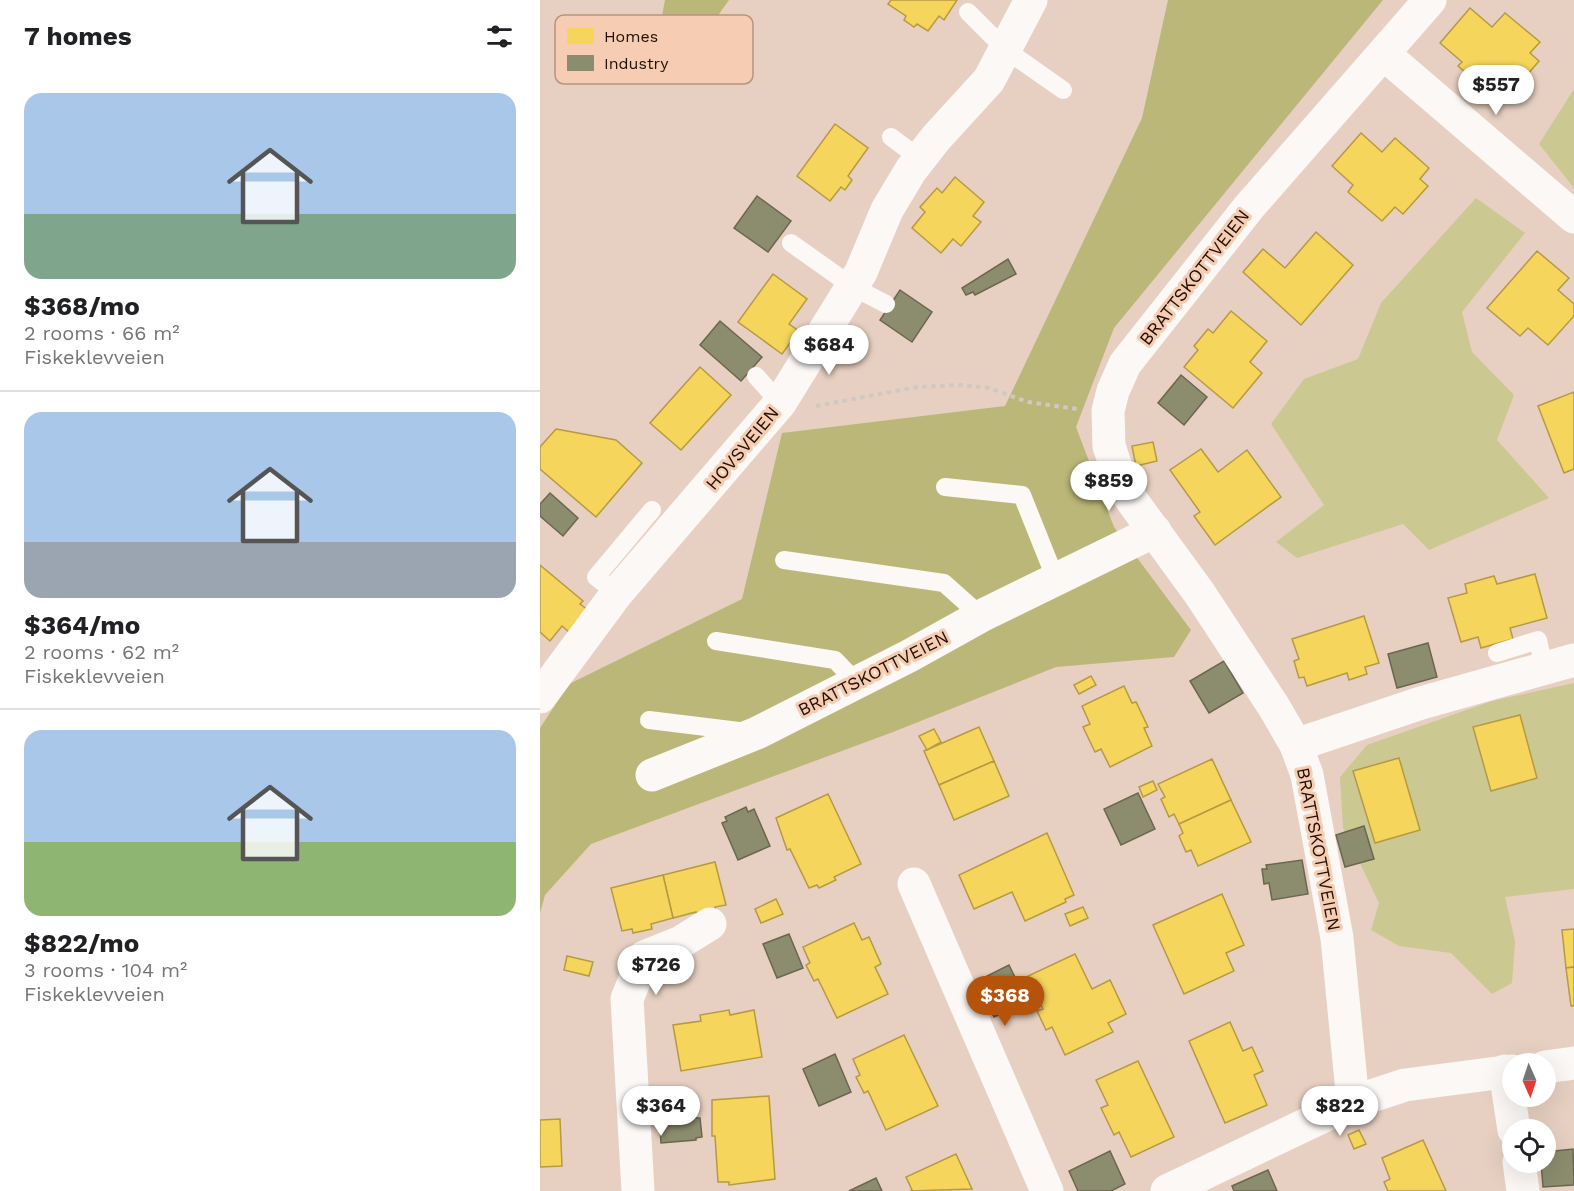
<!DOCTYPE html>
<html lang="en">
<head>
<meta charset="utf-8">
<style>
	body { margin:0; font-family:"Work Sans",sans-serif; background:#f2f2f2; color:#202124; height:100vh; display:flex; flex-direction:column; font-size:22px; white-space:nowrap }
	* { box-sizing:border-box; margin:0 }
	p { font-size:20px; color:#757577 }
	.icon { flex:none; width:33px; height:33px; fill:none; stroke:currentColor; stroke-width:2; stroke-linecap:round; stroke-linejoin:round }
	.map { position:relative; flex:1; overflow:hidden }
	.side { display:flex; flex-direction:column; background:#fff; width:540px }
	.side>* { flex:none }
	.needle { width:39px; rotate:177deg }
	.buttons { position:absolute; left:962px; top:1053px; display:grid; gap:12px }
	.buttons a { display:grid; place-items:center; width:54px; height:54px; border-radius:50%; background:#fff; box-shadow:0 6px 24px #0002; font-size:30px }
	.price { position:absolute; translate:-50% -51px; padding:0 14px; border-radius:21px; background:#fff; color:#222; font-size:20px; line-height:39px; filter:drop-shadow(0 2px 3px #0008) }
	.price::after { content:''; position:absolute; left:50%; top:36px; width:18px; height:14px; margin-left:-9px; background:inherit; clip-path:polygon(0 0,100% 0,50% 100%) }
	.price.active { background:#b45309; color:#fff }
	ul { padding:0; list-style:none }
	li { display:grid; align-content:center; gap:12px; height:318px; padding:0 24px }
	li+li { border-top:2px solid #e0e0e0 }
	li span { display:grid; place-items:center; height:186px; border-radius:18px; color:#555 }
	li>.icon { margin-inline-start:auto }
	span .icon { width:108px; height:108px; fill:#fffc; stroke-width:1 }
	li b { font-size:26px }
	h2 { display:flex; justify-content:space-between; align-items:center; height:72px; padding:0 24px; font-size:26px }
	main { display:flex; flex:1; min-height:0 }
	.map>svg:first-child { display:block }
	.green { fill:#ccc891 }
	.forest { fill:#bbb778 }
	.homes { fill:#f6d55c; stroke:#b59a42; stroke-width:1.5 }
	.industry { fill:#8c8c6e; stroke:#6b674f; stroke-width:1.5 }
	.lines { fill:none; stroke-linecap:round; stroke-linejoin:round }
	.path { stroke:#cfc8c4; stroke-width:4; stroke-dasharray:4.5 4.5; stroke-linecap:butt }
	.lane { stroke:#fbf8f6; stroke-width:18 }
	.street { stroke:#fbf8f6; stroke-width:33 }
	.labels { text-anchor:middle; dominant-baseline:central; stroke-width:6; stroke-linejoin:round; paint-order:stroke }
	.street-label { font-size:18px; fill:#1e1006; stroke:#f6cdb2 }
	.key { fill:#f6cdb2; stroke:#b5947e; stroke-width:1.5 }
	.key-label { font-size:16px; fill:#1e1006 }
</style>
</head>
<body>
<main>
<section class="side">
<h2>7 homes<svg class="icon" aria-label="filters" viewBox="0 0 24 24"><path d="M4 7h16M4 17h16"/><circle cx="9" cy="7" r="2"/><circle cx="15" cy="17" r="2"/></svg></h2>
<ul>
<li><span style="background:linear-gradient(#a9c7e8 65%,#7fa58c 0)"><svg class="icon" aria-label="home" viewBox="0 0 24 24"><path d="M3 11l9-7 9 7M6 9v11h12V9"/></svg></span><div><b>$368/mo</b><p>2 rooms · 66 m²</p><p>Fiskeklevveien</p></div></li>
<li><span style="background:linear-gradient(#a9c7e8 70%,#9aa5b1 0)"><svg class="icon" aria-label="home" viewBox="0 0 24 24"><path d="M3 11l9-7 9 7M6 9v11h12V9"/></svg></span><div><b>$364/mo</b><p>2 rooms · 62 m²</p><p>Fiskeklevveien</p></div></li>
<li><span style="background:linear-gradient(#a9c7e8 60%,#8fb573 0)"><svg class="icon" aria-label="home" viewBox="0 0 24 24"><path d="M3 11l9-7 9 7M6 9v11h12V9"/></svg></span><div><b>$822/mo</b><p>3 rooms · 104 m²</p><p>Fiskeklevveien</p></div></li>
</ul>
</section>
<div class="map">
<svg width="1034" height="1191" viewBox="0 0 1034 1191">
	<rect width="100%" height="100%" fill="#e7d0c1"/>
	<g class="green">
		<polygon points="1034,89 1034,188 999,144"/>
		<polygon points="936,198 985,233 922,312 932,352 974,395 957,440 1009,498 889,550 863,524 757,558 736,542 784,505 731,424 764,379 818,359 841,303"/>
		<polygon points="1034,683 1034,889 965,897 975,941 972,983 952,994 911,953 859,946 831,930 839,903 803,828 800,777 827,745 952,701"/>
	</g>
	<g class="forest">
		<polygon points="125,0 189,0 134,77 114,72 114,58"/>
		<polygon points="628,0 843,0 574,328 536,427 574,527 651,630 634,657 516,667 353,732 51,844 5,895 0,913 0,728 29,684 202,599 242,433 465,406 602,118"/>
	</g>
	<g class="homes">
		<polygon points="351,0 417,0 404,20 399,16 388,31 377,24 374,27 364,20 366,16 348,4"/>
		<polygon points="930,8 952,27 965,13 1000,42 990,53 999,61 975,89 966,81 953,96 918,66 922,62 900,43"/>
		<polygon points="295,124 328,148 308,176 312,180 305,190 301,187 290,201 257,176"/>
		<polygon points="821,133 842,152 855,138 889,168 880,179 888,186 863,214 855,207 842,221 808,192 813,185 792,166"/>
		<polygon points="415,177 444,202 433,216 441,222 421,246 413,239 401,253 372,228 385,212 380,207 397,188 402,193"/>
		<polygon points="776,232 813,265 761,325 703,272 723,249 745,268"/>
		<polygon points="997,251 1029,278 1018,290 1034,304 1034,316 1008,345 988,328 980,336 947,308"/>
		<polygon points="233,274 267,299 249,324 259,331 242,354 198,322"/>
		<polygon points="691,311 727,341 710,362 722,373 693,408 644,367 658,350 654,346 668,329 673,333"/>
		<polygon points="160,367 191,395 141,450 110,423"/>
		<polygon points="1034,392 1034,469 1024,473 998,406"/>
		<polygon points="16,429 76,440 102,463 56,517 0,469 0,447"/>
		<polygon points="613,442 617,461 596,466 592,446"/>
		<polygon points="661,449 678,472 707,450 741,497 675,545 654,516 660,512 630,470"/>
		<polygon points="0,565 43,601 40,604 48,610 29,632 22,626 10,641 0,632"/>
		<polygon points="995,574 1007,618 970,628 973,639 941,648 938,637 921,642 908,598 927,593 925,584 954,576 957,584"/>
		<polygon points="824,616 839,663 825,667 827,674 809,680 807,673 767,686 764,677 759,678 754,661 759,659 752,639"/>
		<polygon points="551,676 556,685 539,694 534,685"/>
		<polygon points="584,686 592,703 596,702 608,727 604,728 612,746 570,767 561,749 555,752 543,727 550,724 542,706"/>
		<polygon points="980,715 997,778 951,791 933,727"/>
		<polygon points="439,727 454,761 399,785 384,751"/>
		<polygon points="394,729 401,742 387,750 379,736"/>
		<polygon points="859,758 880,830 835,843 813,771"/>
		<polygon points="672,759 691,800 639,824 634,814 629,817 621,799 625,797 618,784"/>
		<polygon points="454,761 469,796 414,820 399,785"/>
		<polygon points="613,781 617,790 603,797 599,787"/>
		<polygon points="288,794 321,864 294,877 296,880 279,888 277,885 269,888 250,849 247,850 236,818"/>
		<polygon points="691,800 711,842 658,866 651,850 646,852 639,836 643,833 639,824"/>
		<polygon points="507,833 534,895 525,899 526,902 485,921 472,892 434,909 419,875"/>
		<polygon points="175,862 186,905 175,907 176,912 157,917 156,912 133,918 123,875"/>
		<polygon points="123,875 133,918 111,924 112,929 93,933 92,929 82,931 71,888"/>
		<polygon points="682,894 704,945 686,953 694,971 644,994 613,925"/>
		<polygon points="236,899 243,914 221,923 215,909"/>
		<polygon points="543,907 548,918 530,926 525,914"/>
		<polygon points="314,923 322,940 329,937 341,964 335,967 348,994 297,1018 278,979 274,981 266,965 270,963 263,947"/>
		<polygon points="1034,929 1034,967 1026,968 1022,930"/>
		<polygon points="535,954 552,989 570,980 586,1014 568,1023 573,1032 525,1055 512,1027 506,1030 497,1011 503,1009 488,976"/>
		<polygon points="27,956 53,962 49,976 24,970"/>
		<polygon points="1034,967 1034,1006 1031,1006 1026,968"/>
		<polygon points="189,1010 190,1015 214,1010 222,1057 141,1071 133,1025 161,1021 160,1015"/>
		<polygon points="690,1022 703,1051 712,1047 723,1071 714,1075 727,1105 685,1123 649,1041"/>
		<polygon points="364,1035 398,1106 346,1130 328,1091 324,1093 316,1077 320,1075 313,1059"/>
		<polygon points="598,1061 634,1137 591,1157 579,1132 574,1135 561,1108 568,1105 556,1080"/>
		<polygon points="229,1096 235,1179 189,1185 189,1182 178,1182 175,1136 172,1136 172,1100"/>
		<polygon points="20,1119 22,1166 0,1167 0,1120"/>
		<polygon points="819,1130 826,1144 814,1149 808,1135"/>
		<polygon points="883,1140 906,1191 848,1191 844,1182 850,1179 842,1158"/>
		<polygon points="416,1154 432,1189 370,1191 372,1190 366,1177"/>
	</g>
	<g class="industry">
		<polygon points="217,196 251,221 228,252 194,228"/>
		<polygon points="468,259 476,274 435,295 433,292 426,295 422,288"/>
		<polygon points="360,290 392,312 372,342 340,320"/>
		<polygon points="180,321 222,357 201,381 160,345"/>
		<polygon points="641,375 667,397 644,425 618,403"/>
		<polygon points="10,493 38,518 23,536 0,516 0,504"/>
		<polygon points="888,643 897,677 857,688 848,654"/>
		<polygon points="684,661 703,693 669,713 650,681"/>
		<polygon points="598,793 615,829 581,845 564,809"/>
		<polygon points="206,807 208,812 214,809 230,846 198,860 182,823 187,821 185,817"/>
		<polygon points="824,826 834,859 805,867 796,835"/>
		<polygon points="762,860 768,894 732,900 729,883 724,884 722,869 727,869 726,865"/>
		<polygon points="249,934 263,968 237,978 223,944"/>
		<polygon points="469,965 487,1002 454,1017 437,981"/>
		<polygon points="295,1054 311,1092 279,1106 263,1069"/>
		<polygon points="152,1098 154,1118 160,1118 162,1137 156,1138 156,1140 121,1143 118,1101"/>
		<polygon points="1033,1149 1034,1185 1003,1187 1001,1162 1005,1162 1005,1152"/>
		<polygon points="570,1151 585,1184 571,1191 538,1191 529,1171"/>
		<polygon points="728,1170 737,1191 694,1191 692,1186"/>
		<polygon points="336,1178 342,1191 309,1191"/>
	</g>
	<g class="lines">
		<polyline class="path" points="276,406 377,387 421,385 449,388 488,402 537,409"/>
		<g class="lane">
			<polyline points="428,12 466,50 523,90"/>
			<polyline points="351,137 379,158"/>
			<polyline points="251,243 313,287 346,304"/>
			<polyline points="216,376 240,403"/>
			<polyline points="405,487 482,495 516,580"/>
			<polyline points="244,560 404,583 441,616"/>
			<polyline points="77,593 56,577 112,510"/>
			<polyline points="176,641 295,660 317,683"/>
			<polyline points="957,653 998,640 1004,668"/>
			<polyline points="109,720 207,732"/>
		</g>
		<g class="street">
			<polyline points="845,55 1034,217"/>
			<polyline points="0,697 77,593 240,403 321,272 347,210 371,170 396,138 449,80 491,0"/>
			<polyline points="756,745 881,703 1034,660"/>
			<polyline points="112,775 217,733 369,656 441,616 615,531"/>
			<polyline points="374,884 507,1191"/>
			<polyline points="1005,1067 1034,1063"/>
			<polyline points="965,1071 974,1130"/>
			<polyline points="813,1102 797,938 767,775 756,745 734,707 660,594 590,498 578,473 569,446 568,411 573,391 585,364 709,207 890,0"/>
			<polyline points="979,1162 983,1191"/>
			<polyline points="98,1191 87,999 104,957 141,942 170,924"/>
			<polyline points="627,1191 813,1102 865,1085 972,1071"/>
		</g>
	</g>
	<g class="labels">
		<g class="street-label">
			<text transform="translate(654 277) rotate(-52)">BRATTSKOTTVEIEN</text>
			<text transform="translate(202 448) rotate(-50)">HOVSVEIEN</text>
			<text transform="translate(333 673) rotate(-27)">BRATTSKOTTVEIEN</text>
			<text transform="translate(779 849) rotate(79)">BRATTSKOTTVEIEN</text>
		</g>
	</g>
	<rect x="15" y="15" width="198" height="69" rx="9" class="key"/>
	<rect x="27" y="28" width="27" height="16" fill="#f6d55c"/>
	<rect x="27" y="55" width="27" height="16" fill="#8c8c6e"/>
	<g class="key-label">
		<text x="64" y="42">Homes</text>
		<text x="64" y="69">Industry</text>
	</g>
</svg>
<div class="buttons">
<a><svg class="needle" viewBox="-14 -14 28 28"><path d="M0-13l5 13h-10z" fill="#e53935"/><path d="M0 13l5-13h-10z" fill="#757577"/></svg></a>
<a><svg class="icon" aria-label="locate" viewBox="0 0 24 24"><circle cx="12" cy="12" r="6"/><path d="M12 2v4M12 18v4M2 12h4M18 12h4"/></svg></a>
</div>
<b class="price" style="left:956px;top:116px">$557</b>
<b class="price" style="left:289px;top:376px">$684</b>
<b class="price" style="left:569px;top:512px">$859</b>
<b class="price" style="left:116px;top:996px">$726</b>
<b class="price active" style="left:465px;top:1027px">$368</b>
<b class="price" style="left:121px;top:1137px">$364</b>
<b class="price" style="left:800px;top:1137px">$822</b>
</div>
</main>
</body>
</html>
